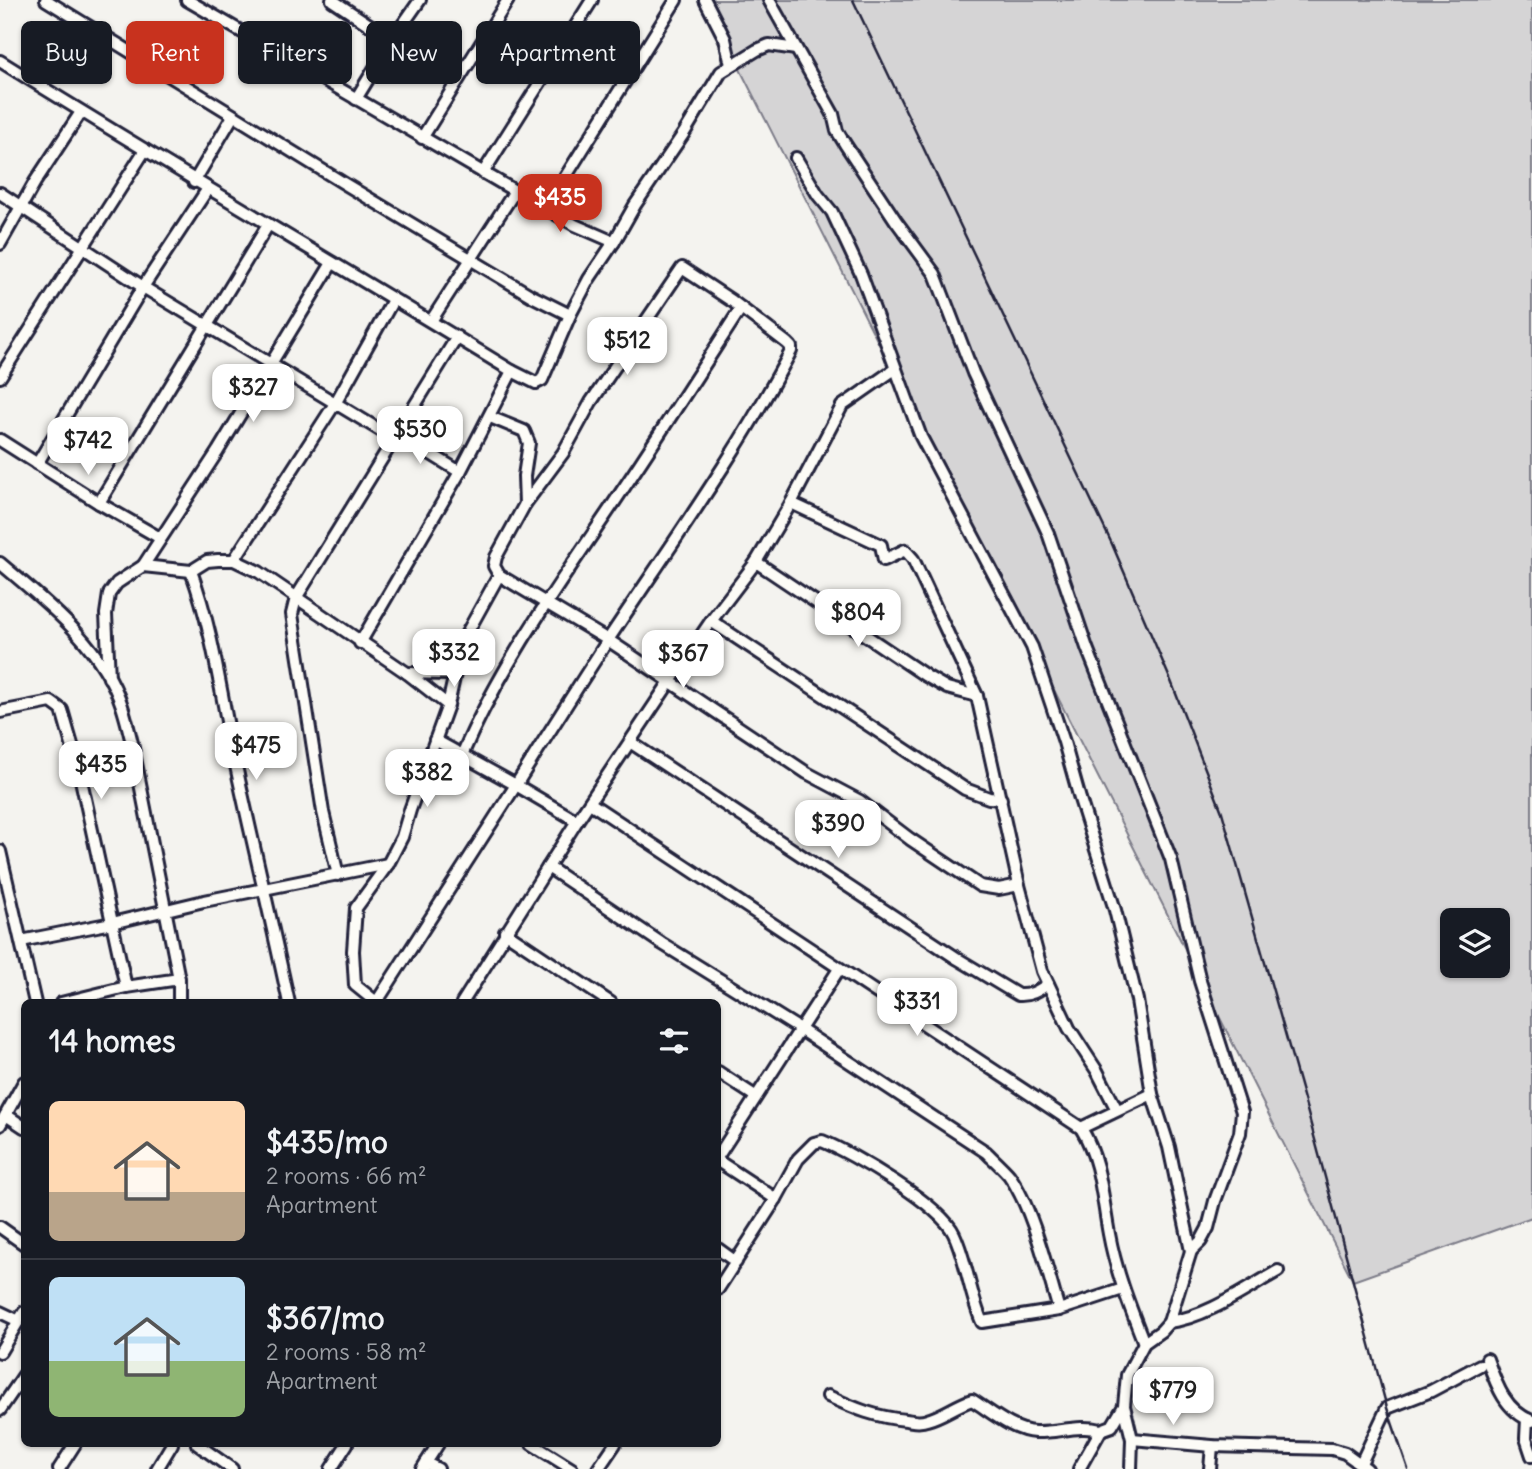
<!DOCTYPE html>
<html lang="en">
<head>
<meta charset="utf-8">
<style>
	body { margin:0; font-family:Delius,sans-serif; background:#242831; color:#f1f3f6; height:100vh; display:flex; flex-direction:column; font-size:26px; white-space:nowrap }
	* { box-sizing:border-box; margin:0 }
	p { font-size:23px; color:#9ea1a6 }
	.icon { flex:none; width:38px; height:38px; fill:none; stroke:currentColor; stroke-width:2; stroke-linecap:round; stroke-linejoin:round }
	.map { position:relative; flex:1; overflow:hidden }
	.side { position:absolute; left:21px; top:999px; width:700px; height:448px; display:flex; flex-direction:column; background:#171b24; border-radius:10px; box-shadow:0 2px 5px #0004 }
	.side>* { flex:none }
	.banner { position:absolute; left:21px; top:21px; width:700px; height:63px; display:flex; gap:14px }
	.controls { position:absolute; left:1440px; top:908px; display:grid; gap:14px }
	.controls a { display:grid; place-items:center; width:70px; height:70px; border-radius:10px; background:#171b24; box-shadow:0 2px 5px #0004; font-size:35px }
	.price { position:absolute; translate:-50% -60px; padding:0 16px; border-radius:14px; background:#fff; color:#222; font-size:23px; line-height:46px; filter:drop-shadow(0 2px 4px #0008) }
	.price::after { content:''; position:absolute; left:50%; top:42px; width:21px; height:16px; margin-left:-10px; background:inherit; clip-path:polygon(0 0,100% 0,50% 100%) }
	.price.selected { background:#c8321e; color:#fff }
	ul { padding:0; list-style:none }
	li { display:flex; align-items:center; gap:21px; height:175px; padding:0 28px }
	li+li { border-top:2px solid #363941 }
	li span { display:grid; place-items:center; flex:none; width:196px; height:140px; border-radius:10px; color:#555 }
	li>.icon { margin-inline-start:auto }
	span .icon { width:84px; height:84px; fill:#fffc; stroke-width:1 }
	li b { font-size:30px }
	h2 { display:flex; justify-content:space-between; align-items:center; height:84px; padding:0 28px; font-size:30px }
	.chip { padding:0 24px; border-radius:10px; background:#171b24; box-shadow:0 2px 5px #0004; font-size:24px; line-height:63px }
	.chip.selected { background:#c8321e; color:#fff }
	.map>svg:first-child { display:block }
	.green { fill:#d5d4d5; stroke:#7c7b88; stroke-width:2; fill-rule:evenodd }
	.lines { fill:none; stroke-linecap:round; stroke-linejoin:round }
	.minor-casing { stroke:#22223b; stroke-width:16 }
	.minor { stroke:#fdfcf7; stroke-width:10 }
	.rail { stroke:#22223b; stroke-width:2.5 }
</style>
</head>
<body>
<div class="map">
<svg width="1532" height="1469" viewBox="0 0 1532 1469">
	<rect width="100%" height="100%" fill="#f4f3ef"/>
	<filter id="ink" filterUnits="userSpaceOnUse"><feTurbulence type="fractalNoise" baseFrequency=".0143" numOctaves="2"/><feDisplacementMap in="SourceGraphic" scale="14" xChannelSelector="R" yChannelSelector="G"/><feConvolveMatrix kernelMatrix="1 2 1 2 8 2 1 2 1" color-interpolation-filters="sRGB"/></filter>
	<g filter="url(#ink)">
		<path class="green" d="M705,0H1532V1217L1353,1281ZM1452,920H1498V966H1452Z"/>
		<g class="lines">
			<g class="minor-casing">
				<g id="minor">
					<polyline points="46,0 345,184 532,296 570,315"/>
					<polyline points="187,0 515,191 575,225 614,242 635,205 684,133 721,72 757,50 769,45 796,49"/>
					<polyline points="332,0 392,40"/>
					<polyline points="705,0 725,39 731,65"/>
					<polyline points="769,0 833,114 837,131 845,144 896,221 935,274 973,373 1048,533 1087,648 1171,859 1200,981 1242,1112 1240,1133 1215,1201 1208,1228 1201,1241 1191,1251 1169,1322 1161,1331 1144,1343 1127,1375 1124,1406 1132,1439 1131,1469"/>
					<path d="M0,61C170,167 342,267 512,371L460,472L360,643"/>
					<polyline points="356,99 392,40 420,0"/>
					<polyline points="422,138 508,0"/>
					<polyline points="796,158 818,195 832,212 861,274 921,437 1032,647 1064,742 1080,799 1115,910 1137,1000 1152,1094 1169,1147 1191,1251"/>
					<polyline points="483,173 592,0"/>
					<polyline points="194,182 233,116"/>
					<polyline points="0,193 143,287 393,438"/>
					<polyline points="546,208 676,0"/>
					<polyline points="0,244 35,182 81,112"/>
					<polyline points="431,321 515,191"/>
					<polyline points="512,371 536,383 542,380 570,315 589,279 614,242"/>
					<polyline points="0,377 145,150"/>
					<polyline points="490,417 524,431 529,443 524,476 525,504"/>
					<polyline points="397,433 460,472"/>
					<polyline points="0,440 99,503 160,538"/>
					<polyline points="37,464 143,287 207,190"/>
					<polyline points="99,503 268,225"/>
					<polyline points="791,503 881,545 884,560 905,550 913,559 977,696 1019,885 1042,971 1069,1028 1097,1071 1117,1110"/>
					<polyline points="234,560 336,402 393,300"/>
					<polyline points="756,562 926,676 947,688 977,696"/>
					<path d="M0,563C47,603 102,645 122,706C126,718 129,731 132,743L179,979V1003"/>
					<polyline points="143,566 218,451 332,263"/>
					<path d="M191,571C212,628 220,688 232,747C250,833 271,917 289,1003"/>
					<polyline points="711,621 965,789 989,798 1001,799"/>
					<polyline points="407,673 449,674 453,664"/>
					<polyline points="109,678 106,614 109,594 117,583 126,577 143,566 191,571 207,561 218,560 234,560 259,572 407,673 448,705"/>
					<polyline points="0,712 51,702 62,710 78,766 126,987"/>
					<path d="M435,740L516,785C546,737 577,688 608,640C671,545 738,452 791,351V347L787,343L732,301L682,268L591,402L563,453L525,504L496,557L494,566L499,575L608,640L807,773L860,801L910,839L980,886L999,889L1019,885"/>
					<path d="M630,742L958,959L1018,995C1030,996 1038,991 1048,984"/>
					<path d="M462,755C499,669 554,591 607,513C653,445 697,376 741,308"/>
					<path d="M590,803L1081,1128C1101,1161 1102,1197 1109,1234C1116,1272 1130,1307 1144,1343"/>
					<polyline points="0,851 35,1003"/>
					<path d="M548,867L661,943L798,1028L986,1152C993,1159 1002,1167 1009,1175C1033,1209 1047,1270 1059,1310L982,1322C970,1295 967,1262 954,1234C941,1205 852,1153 822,1141L814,1143L798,1159L776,1199L718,1289"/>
					<polyline points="338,875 323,812 292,614 296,598 457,337"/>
					<polyline points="505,932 611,1003"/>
					<polyline points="21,941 112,923 204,901 388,864"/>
					<polyline points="376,1002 355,985 353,951 356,908 388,864 402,837 410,810 448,705 462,642 499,575"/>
					<polyline points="61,1003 126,987 179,979"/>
					<polyline points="376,1003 516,785 577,821"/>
					<polyline points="462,1003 577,821 669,683 711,621 756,562 791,503 842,406 895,369"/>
					<polyline points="718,1072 755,1096"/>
					<polyline points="6,1115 24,1127"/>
					<polyline points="0,1125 24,1082"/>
					<polyline points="1081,1128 1152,1094"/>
					<polyline points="718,1156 839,969"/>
					<polyline points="718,1161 776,1199"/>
					<polyline points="0,1227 24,1244"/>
					<polyline points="718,1249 736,1262"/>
					<polyline points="1059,1310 1123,1289"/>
					<polyline points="0,1312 19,1321"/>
					<path d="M1169,1322C1207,1317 1244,1290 1278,1271"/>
					<polyline points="0,1352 24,1312"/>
					<path d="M1487,1359C1496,1384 1505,1411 1532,1421"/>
					<path d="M828,1396C856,1409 875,1417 906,1420C913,1421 920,1423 927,1420C943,1416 956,1405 972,1400C990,1411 1013,1431 1035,1432C1057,1433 1079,1424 1101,1430"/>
					<polyline points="0,1410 24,1375"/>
					<polyline points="1527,1419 1526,1438 1532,1456"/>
					<polyline points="1132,1439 1212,1446 1332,1449 1345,1453 1367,1469"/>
					<polyline points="197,1444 232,1469"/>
					<polyline points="532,1444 572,1469"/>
					<polyline points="426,1463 438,1469"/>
					<polyline points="1361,1463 1387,1408 1431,1391 1480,1365"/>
					<polyline points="59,1469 75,1444"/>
					<polyline points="157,1469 172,1444"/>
					<polyline points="331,1469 347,1444"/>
					<polyline points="422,1469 438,1444"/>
					<polyline points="598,1469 615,1444"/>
					<polyline points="1079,1469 1101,1430 1112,1426 1124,1406"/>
					<polyline points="1210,1469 1212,1446"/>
				</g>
			</g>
			<use href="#minor" class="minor"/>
			<polyline class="rail" points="853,0 1112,544 1171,681 1222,812 1307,1110 1387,1408 1408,1469"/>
		</g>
	</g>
</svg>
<div class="controls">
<a><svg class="icon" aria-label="layers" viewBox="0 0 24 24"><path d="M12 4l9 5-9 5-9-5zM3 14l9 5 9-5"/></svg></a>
</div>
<b class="price selected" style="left:560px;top:234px">$435</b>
<b class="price" style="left:627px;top:377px">$512</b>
<b class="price" style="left:253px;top:424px">$327</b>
<b class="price" style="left:420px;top:466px">$530</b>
<b class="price" style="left:88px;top:477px">$742</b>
<b class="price" style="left:858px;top:649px">$804</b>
<b class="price" style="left:454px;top:689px">$332</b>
<b class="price" style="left:683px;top:690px">$367</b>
<b class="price" style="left:256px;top:782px">$475</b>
<b class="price" style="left:101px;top:801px">$435</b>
<b class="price" style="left:427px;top:809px">$382</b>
<b class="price" style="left:838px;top:860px">$390</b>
<b class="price" style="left:917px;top:1038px">$331</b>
<b class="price" style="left:1173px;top:1427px">$779</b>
<div class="banner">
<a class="chip">Buy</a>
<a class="chip selected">Rent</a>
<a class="chip">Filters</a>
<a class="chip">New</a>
<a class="chip">Apartment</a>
</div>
<section class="side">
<h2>14 homes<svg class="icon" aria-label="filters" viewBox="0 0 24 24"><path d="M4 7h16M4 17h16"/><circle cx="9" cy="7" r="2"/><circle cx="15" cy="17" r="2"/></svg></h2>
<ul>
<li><span style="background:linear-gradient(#ffd9b3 65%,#b9a48a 0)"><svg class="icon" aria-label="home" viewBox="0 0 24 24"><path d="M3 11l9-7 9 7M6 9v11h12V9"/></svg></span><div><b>$435/mo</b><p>2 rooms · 66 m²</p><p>Apartment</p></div></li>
<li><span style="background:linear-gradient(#bfe0f5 60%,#8fb573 0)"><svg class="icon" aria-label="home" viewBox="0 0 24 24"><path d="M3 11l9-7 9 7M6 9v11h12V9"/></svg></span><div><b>$367/mo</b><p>2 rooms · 58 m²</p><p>Apartment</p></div></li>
</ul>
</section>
</div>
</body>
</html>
